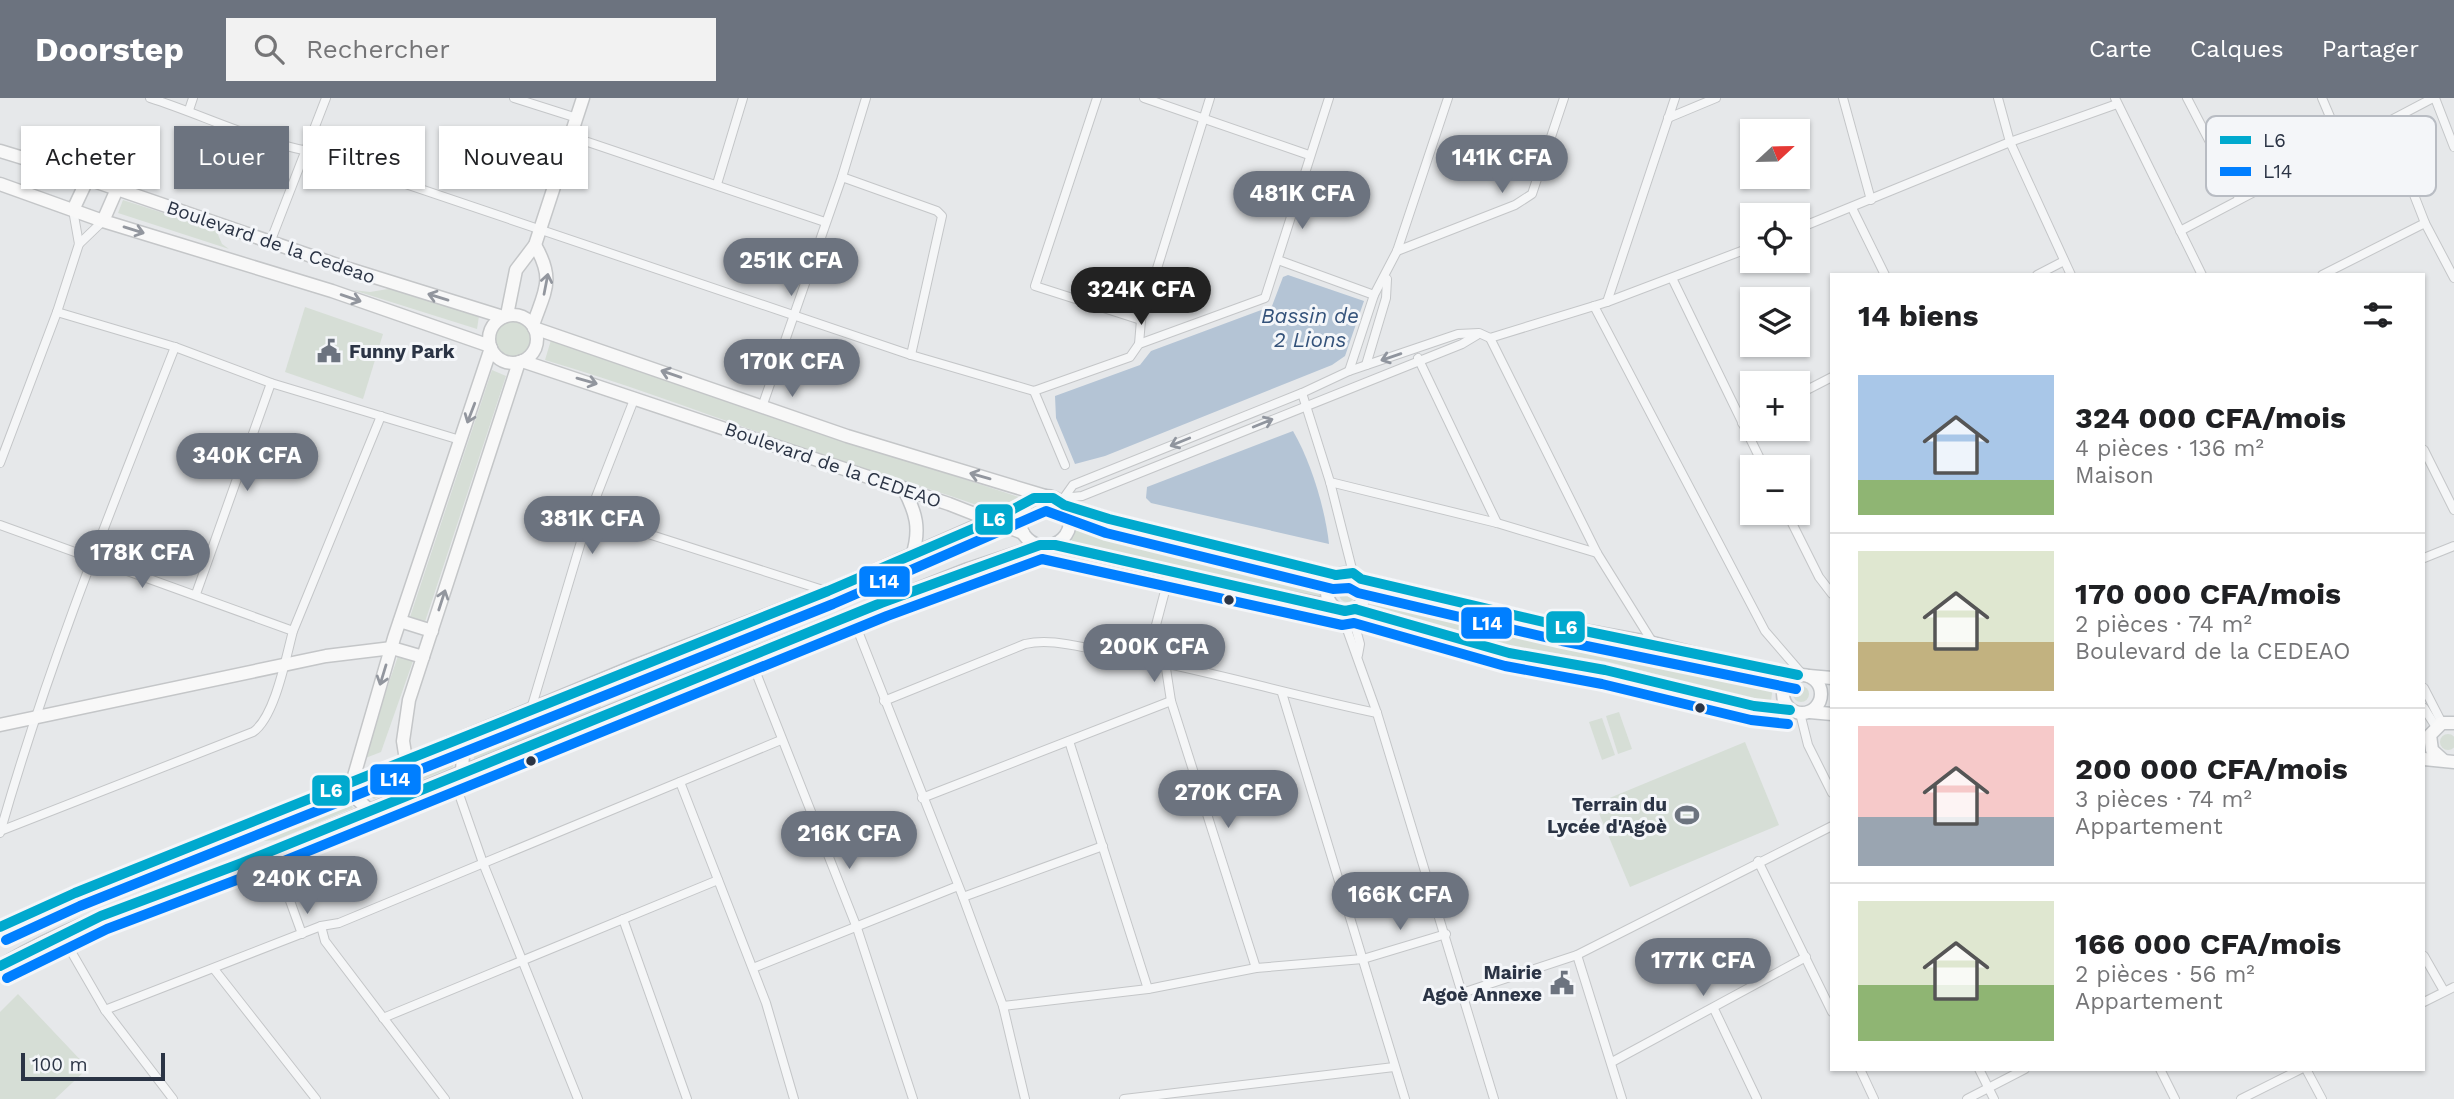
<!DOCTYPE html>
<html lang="fr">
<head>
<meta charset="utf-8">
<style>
	body { margin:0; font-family:"Work Sans",sans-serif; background:#f2f2f2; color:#202124; height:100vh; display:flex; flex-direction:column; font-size:26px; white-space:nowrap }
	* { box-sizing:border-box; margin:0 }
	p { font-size:23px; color:#757577 }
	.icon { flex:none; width:38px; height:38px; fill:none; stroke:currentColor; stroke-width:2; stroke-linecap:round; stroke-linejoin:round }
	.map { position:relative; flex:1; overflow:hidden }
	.sheet { position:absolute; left:1830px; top:175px; width:595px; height:798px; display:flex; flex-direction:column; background:#fff; border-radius:0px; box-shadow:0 2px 5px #0004 }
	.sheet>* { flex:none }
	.hud { position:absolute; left:21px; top:28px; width:665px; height:63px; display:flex; gap:14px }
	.needle { width:46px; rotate:68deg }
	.buttons { position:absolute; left:1740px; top:21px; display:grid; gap:14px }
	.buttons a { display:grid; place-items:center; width:70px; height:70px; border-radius:0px; background:#fff; box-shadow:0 2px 5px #0004; font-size:35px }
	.scale { position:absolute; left:21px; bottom:18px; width:144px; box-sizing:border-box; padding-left:7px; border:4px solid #2b3445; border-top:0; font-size:19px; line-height:24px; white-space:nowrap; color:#2b3445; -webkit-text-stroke:5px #f4f6f9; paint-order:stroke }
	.price { position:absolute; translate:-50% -60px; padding:0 16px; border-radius:24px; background:#6c737f; color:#fff; font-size:23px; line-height:46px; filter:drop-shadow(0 2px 4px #0008) }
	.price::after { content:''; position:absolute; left:50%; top:42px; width:21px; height:16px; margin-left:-10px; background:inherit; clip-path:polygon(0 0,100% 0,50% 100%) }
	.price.on { background:#222; color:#fff }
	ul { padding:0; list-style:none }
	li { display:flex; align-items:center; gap:21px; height:175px; padding:0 28px }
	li+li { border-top:2px solid #e0e0e0 }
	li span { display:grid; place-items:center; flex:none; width:196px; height:140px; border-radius:0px; color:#555 }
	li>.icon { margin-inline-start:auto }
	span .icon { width:84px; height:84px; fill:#fffc; stroke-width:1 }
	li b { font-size:30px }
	h2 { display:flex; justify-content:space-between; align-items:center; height:84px; padding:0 28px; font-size:30px }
	.chip { padding:0 24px; border-radius:0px; background:#fff; box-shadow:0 2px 5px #0004; font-size:24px; line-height:63px }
	.chip.on { background:#6c737f; color:#fff }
	header { display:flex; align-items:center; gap:42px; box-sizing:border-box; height:98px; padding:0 35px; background:#6c737f; color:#fff }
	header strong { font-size:33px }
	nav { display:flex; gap:38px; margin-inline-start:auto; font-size:24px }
	.search { width:490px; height:63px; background:#f2f2f2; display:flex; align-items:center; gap:18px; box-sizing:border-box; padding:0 24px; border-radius:0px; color:#757577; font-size:26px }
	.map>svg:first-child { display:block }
	.green { fill:#d6ded6 }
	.water { fill:#b4c4d5 }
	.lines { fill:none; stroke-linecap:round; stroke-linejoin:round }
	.street-casing { stroke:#c4c6c8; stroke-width:10 }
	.secondary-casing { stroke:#c4c6c8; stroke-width:15 }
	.primary-casing { stroke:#c2c5c8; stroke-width:15 }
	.street { stroke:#f5f6f7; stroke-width:8 }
	.secondary { stroke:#f8f8f8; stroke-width:12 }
	.primary { stroke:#f8f8f8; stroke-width:12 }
	.bus-1-casing { stroke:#f4f6f9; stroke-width:16 }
	.bus-2-casing { stroke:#f4f6f9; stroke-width:16 }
	.bus-1 { stroke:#00a9ce; stroke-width:10 }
	.bus-2 { stroke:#007fff; stroke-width:10 }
	.oneway { stroke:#92969e }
	.oneway2 { stroke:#90959e }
	.bus-dot { fill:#2b3445; stroke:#f4f6f9; stroke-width:2.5 }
	.labels { text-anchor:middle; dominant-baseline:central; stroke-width:6; stroke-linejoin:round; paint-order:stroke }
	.street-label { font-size:19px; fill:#2b3445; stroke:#f4f6f9 }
	.poi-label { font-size:19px; font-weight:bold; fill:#2b3445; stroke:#f4f6f9; text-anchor:end }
	.water-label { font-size:21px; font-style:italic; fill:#34527a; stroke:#f4f6f9 }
	.key { fill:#f4f6f9; stroke:#b8bcc3; stroke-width:2 }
	.key-label { font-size:19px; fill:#2b3445 }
	.line-badge { stroke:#f4f6f9; stroke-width:2.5 }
	.badge-label { font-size:19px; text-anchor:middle; font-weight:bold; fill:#fff }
</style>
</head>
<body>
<header>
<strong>Doorstep</strong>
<div class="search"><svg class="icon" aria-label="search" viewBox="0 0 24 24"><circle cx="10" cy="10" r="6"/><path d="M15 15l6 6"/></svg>Rechercher</div>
<nav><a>Carte</a><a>Calques</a><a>Partager</a></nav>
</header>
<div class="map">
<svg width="2454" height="1001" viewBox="0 0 2454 1001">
	<rect width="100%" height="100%" fill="#e6e8ea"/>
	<g class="green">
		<polygon points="123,102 216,132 222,146 229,151 118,115"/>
		<polygon points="394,190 479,218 477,231 353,192 370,194"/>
		<polygon points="305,209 383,236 363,301 285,274"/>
		<circle cx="513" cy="240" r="19"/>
		<path d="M551,242L731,305L1019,399L992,413C940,392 886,380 834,361C738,328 643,291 545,262Z"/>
		<polygon points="492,272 506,278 425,524 410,519"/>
		<polygon points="1079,420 1187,448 1325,479 1319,500 1292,495 1073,444 1070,440"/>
		<circle cx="1347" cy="496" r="8"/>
		<path d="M1371,491C1463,515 1556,532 1649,551C1691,560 1731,575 1774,581L1771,603L1736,597L1609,564L1511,548L1366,510Z"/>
		<polygon points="398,558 413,563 381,654 363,661"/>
		<circle cx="1801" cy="596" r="8"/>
		<polygon points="598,603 601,609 474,661 473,652 467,645 557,608"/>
		<polygon points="1619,614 1632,651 1618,656 1606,618"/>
		<polygon points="1602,620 1615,657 1602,662 1589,624"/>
		<circle cx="2448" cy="644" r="8"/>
		<polygon points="1745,644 1779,727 1630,789 1595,706"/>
		<polygon points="443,653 451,653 455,659 453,669 374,701 366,695 368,685"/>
		<polygon points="346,693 353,710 276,742 238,745 235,738"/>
		<polygon points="18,896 88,970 55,1001 0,1001 0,914"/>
	</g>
	<g class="water">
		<polygon points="1288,177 1364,203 1345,258 1332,267 1105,358 1075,366 1056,320 1055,298 1140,267 1151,253 1272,208 1283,179"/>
		<path d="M1293,333C1311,364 1325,410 1329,446L1151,405L1146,400L1147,389Z"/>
	</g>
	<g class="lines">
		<g class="street-casing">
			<g id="street">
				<path d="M150,0C203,17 252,42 308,53L911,257L1034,293L1130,259L1139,246L1265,200L1329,0"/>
				<polyline points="514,0 577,20"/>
				<polyline points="1097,0 1035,188 1141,222"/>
				<polyline points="1144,0 1309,57"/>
				<polyline points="1843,0 1871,102"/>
				<polyline points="1998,0 2010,44 2071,177"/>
				<polyline points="2115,0 2202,177"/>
				<polyline points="2187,0 2239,100"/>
				<polyline points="2322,0 2342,47"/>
				<polyline points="2435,0 2454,49"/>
				<polyline points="189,12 193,0"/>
				<polyline points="1668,20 1716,0"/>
				<polyline points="2386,25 2425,125 2454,180"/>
				<polyline points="573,39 825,124"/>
				<polyline points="842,79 937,113 942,118 911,257"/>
				<polyline points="717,86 743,0"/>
				<polyline points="1852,110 1885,177"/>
				<polyline points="1797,131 2010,44 2117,6"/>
				<polyline points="2180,133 2433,0"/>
				<polyline points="271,142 326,0"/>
				<polyline points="79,146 103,123"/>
				<polyline points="1397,153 1515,107 1532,96 1564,0"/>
				<polyline points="1278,162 1374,197"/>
				<polyline points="2037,177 2064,163"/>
				<polyline points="2322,177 2425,125"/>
				<polyline points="1672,180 1764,369"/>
				<polyline points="1607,204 1675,0"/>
				<polyline points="1594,208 1765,533 1803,577"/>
				<polyline points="57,214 175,249 271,285 460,342"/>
				<polyline points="1490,240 1597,455 1653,545"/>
				<polyline points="1139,246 1141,222 1210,0"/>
				<polyline points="1418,260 1497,425"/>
				<polyline points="1366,267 1386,200 1387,181"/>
				<polyline points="1349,273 1374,197 1397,153 1448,0"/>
				<polyline points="1034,293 1065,367"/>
				<polyline points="1302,295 1330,384 1353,475"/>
				<polyline points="1797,297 1832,279"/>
				<polyline points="762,309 842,79 866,0"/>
				<polyline points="1742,325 1752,320"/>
				<polyline points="2424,352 2454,412"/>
				<polyline points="0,365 57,214 79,146 73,112"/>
				<polyline points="1330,384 1497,425 1597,455"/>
				<polyline points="1062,400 1082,398 1462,246 1477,237"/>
				<polyline points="1061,404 1073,387 1302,295 1349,273 1458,236 1479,235 1490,240 1607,204 1752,149"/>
				<polyline points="1787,415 1819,479 1832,496"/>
				<polyline points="589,417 826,493"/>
				<polyline points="0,427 293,533"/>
				<polyline points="2424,460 2454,448"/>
				<polyline points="196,496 271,285"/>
				<polyline points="1340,512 1377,615 1494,1001"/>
				<polyline points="1351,513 1360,546 1358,557"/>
				<polyline points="852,518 963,799 1003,908 1025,1001"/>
				<polyline points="749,557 857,830 913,1001"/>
				<polyline points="1147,561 1170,474"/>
				<polyline points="1165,564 1171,603 1256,870"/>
				<polyline points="2424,590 2442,625"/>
				<polyline points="1282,595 1405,1001"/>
				<path d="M884,603L1025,546C1051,540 1078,549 1104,553C1196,569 1286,596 1377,615"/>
				<polyline points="2424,610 2436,629"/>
				<polyline points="531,611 589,417 635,299"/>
				<polyline points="1800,615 1808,647 1832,695"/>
				<polyline points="1069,643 1148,891"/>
				<polyline points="453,679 483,765 578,1001"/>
				<polyline points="680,684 766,905 794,1001"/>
				<polyline points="922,700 1171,603"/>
				<path d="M0,733L253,634C275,619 286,559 293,533L381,318"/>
				<path d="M0,735C47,569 112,409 175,249"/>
				<polyline points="272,753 302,836"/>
				<polyline points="1758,763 1832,914"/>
				<polyline points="963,799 1103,748"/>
				<polyline points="623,821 687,1001"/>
				<polyline points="321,828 325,843 445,1001"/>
				<polyline points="61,836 105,912 173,1001"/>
				<polyline points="1577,857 1622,1001"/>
				<polyline points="2424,858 2444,893"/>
				<polyline points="753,870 958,788"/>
				<polyline points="214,871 316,1001"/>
				<polyline points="1462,895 1577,857 1832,728"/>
				<polyline points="2424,904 2454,889"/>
				<polyline points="1003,908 1148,891 1256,870 1363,861 1446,836"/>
				<polyline points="1714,911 1757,1001"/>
				<polyline points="105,912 321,828 339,825 781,642"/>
				<polyline points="383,920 718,782"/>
				<polyline points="1612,964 1806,859"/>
				<polyline points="1860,971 1874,1001"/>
				<polyline points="1979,971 1994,1001"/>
				<polyline points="2160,971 2175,1001"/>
				<polyline points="2306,971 2322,1001"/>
				<polyline points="1124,1001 1394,969"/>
				<polyline points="1967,1001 2025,971"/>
				<polyline points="2241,1001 2301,971"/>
			</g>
		</g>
		<g class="secondary-casing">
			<g id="secondary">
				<polyline points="0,53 59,71 349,171 503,219"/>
				<polyline points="0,86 103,123 332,193 490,248"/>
				<polyline points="73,112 88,80"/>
				<polyline points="103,123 117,91"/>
				<polyline points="507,217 516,172 535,147 583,0"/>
				<circle cx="513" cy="241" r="24"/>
				<path d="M533,227C545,192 555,182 535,147"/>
				<polyline points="534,230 847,338 1045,398"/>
				<polyline points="522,263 949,406 1023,435"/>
				<polyline points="400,523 432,533"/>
				<polyline points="0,627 326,558 392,550 423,559"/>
				<polyline points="406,662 403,643 409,602 519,264"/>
				<polyline points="352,685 394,540 491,250"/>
			</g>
		</g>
		<g class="primary-casing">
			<g id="primary">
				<path d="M903,390C916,414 921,431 912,458"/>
				<circle cx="1045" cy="423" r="25"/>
				<polyline points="1064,407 1109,421 1336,477"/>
				<polyline points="1055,447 1227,488 1333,508"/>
				<circle cx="1346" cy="494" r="19"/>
				<polyline points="1361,481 1565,529 1653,545 1763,572 1798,577"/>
				<polyline points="1355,511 1509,555 1605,572 1754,608 1790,612"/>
				<circle cx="1802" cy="596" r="19"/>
				<polyline points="1809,578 1832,580"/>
				<polyline points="1810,614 1832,616"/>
				<polyline points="450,644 463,656 462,674"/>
				<polyline points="2424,661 2454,664"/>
				<polyline points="2443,662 2432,652 2430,637 2442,625 2454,625"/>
				<polyline points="352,685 357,701 369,712"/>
				<polyline points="0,829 75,795 318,699 637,567 828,493 1026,406"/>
				<path d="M0,868C86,816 185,790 277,751C506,654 737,562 968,471L1040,447"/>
			</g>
		</g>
		<use href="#street" class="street"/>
		<use href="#secondary" class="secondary"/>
		<use href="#primary" class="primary"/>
		<g class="bus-1-casing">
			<g id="bus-1">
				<polyline points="1336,477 1353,475 1361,481 1565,529 1798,577"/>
				<polyline points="1355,511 1509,555 1605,572 1754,608 1790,612"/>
				<polyline points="0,829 75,795 828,493 991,423 1034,400 1053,400 1064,407 1109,421 1336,477"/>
				<polyline points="0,868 101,818 242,765 881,505 1040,447 1055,447 1345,513 1355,511"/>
			</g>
		</g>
		<g class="bus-2-casing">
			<g id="bus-2">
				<polyline points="6,842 80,808 833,506 1046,413 1106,435 1333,491 1349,490 1358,495 1562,543 1796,591"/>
				<polyline points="7,880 107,831 247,778 887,518 1042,461 1342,527 1354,525 1505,568 1602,586 1751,622 1788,626"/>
			</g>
		</g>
		<use href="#bus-1" class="bus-1"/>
		<use href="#bus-2" class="bus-2"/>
	</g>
	<defs><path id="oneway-shaft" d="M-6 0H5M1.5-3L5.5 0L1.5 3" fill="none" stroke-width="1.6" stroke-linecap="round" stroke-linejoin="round" transform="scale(1.75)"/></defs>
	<g class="oneway">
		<use href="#oneway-shaft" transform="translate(134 132) rotate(17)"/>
		<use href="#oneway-shaft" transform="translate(546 186) rotate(-79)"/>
		<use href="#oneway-shaft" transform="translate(438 199) rotate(-163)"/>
		<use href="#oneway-shaft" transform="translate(351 200) rotate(19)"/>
		<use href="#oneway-shaft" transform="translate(671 276) rotate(-161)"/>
		<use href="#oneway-shaft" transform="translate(587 283) rotate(16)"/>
		<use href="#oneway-shaft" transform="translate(471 315) rotate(111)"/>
		<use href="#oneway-shaft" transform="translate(980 378) rotate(-164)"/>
		<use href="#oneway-shaft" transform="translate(442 502) rotate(-72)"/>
		<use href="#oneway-shaft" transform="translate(383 577) rotate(107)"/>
	</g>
	<g class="oneway2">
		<use href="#oneway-shaft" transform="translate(1391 259) rotate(161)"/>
		<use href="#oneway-shaft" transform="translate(1263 325) rotate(-22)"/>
		<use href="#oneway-shaft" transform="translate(1180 344) rotate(158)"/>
	</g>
	<defs>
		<g id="civic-bare" transform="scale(1.89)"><path d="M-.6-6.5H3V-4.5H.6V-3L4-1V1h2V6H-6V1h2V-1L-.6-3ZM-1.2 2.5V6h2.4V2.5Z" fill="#6c737f" stroke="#f4f6f9" stroke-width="2.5" paint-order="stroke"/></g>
		<g id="stadium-bare" transform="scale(1.89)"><path d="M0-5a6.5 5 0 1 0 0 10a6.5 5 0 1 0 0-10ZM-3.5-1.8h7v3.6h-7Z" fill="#6c737f" stroke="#f4f6f9" stroke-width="2.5" paint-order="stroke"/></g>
	</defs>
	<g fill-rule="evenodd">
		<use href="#civic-bare" x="329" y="253"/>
		<use href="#stadium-bare" x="1687" y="717"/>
		<use href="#civic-bare" x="1562" y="885"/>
	</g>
	<g class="bus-dot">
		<circle cx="1229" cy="502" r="6"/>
		<circle cx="1700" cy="610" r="6"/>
		<circle cx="531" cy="663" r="6"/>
	</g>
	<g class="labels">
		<g class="street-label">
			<text transform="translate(271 144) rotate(19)">Boulevard de la Cedeao</text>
			<text transform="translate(833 367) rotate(19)">Boulevard de la CEDEAO</text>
		</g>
		<g class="poi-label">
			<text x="349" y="253" text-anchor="start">Funny Park</text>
			<text x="1667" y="706">Terrain du<tspan x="1667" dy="22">Lycée d'Agoè</tspan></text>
			<text x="1542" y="874">Mairie<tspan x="1542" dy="22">Agoè Annexe</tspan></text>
		</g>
		<g class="water-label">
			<text x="1310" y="217">Bassin de<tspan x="1310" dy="24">2 Lions</tspan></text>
		</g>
	</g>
	<rect x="2206" y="18" width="230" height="80" rx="10" class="key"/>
	<rect x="2220" y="38" width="31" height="8" fill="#00a9ce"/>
	<rect x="2220" y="69" width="31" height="9" fill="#007fff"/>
	<g class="key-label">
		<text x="2263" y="49">L6</text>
		<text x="2263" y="80">L14</text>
	</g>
	<g class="line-badge">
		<rect x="974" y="405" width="40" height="33" rx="7" fill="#00a9ce"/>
		<rect x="858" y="467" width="53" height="33" rx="7" fill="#007fff"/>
		<rect x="1460" y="508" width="53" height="34" rx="7" fill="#007fff"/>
		<rect x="1545" y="512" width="41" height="34" rx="7" fill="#00a9ce"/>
		<rect x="369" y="665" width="53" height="33" rx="7" fill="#007fff"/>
		<rect x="311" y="676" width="40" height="33" rx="7" fill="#00a9ce"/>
	</g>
	<g class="badge-label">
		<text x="994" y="428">L6</text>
		<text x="884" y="490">L14</text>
		<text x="1487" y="532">L14</text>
		<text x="1566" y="536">L6</text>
		<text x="395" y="688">L14</text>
		<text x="331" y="699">L6</text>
	</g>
</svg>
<div class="buttons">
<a><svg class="needle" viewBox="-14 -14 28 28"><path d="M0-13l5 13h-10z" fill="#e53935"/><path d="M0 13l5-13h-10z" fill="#757577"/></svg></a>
<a><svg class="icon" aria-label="locate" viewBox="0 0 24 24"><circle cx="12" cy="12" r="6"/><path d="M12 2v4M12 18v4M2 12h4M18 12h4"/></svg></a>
<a><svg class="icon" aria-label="layers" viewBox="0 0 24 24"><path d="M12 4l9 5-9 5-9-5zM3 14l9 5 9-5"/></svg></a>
<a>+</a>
<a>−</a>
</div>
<div class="scale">100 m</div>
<b class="price" style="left:1502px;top:97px">141K CFA</b>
<b class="price" style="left:1302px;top:133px">481K CFA</b>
<b class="price" style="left:791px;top:200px">251K CFA</b>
<b class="price on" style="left:1141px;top:229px">324K CFA</b>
<b class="price" style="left:792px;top:301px">170K CFA</b>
<b class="price" style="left:247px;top:395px">340K CFA</b>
<b class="price" style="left:592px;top:458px">381K CFA</b>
<b class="price" style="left:142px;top:492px">178K CFA</b>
<b class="price" style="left:1154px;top:586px">200K CFA</b>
<b class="price" style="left:1228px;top:732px">270K CFA</b>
<b class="price" style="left:849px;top:773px">216K CFA</b>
<b class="price" style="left:307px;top:818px">240K CFA</b>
<b class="price" style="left:1400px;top:834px">166K CFA</b>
<b class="price" style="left:1703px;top:900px">177K CFA</b>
<div class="hud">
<a class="chip">Acheter</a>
<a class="chip on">Louer</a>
<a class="chip">Filtres</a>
<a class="chip">Nouveau</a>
</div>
<section class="sheet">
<h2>14 biens<svg class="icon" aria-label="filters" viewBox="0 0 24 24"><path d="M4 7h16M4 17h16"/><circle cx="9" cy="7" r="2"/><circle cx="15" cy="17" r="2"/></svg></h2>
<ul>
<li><span style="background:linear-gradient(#a9c7e8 75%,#8fb573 0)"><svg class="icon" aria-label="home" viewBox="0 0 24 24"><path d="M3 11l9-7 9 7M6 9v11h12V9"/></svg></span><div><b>324 000 CFA/mois</b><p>4 pièces · 136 m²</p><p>Maison</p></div></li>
<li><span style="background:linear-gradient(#dfe7d0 65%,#c2b280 0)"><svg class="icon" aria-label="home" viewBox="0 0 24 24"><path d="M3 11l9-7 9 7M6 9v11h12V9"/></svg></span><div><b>170 000 CFA/mois</b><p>2 pièces · 74 m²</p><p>Boulevard de la CEDEAO</p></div></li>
<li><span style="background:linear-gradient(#f6c9c9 65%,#9aa5b1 0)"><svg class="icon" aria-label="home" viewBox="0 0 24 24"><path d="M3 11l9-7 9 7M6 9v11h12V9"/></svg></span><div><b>200 000 CFA/mois</b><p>3 pièces · 74 m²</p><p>Appartement</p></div></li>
<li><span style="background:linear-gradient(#dfe7d0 60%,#8fb573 0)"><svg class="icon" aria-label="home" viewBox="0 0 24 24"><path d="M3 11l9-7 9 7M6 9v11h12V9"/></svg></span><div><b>166 000 CFA/mois</b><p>2 pièces · 56 m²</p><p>Appartement</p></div></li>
</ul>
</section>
</div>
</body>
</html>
